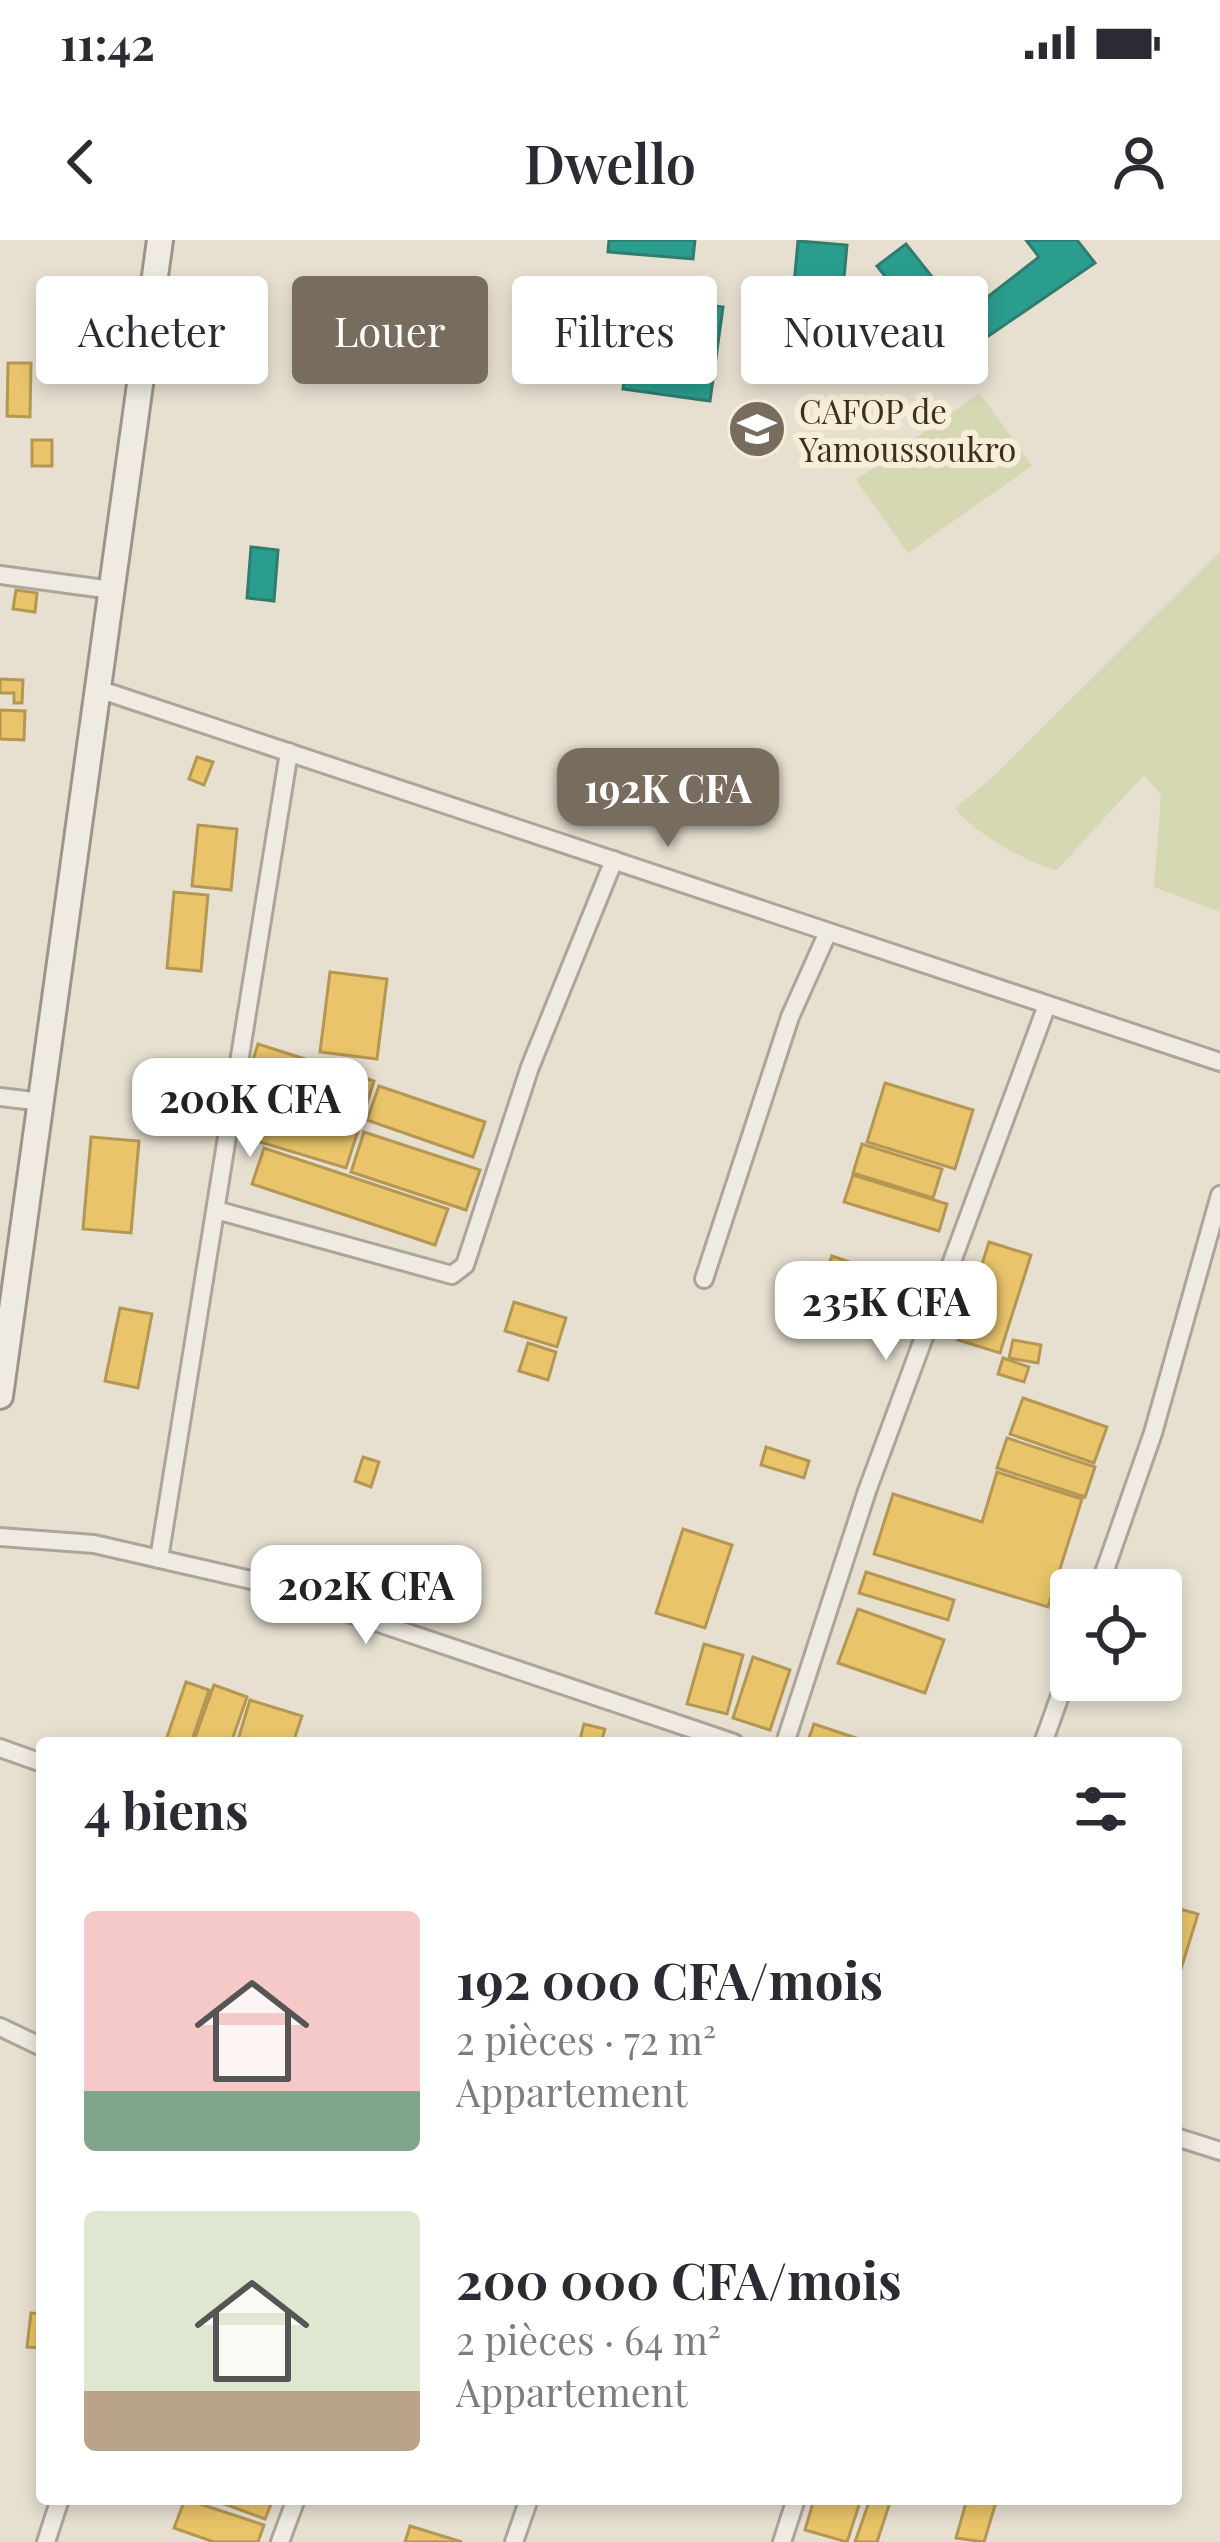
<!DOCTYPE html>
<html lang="fr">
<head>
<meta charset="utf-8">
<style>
	body { margin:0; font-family:"Playfair Display",serif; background:#f2f2f3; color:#2b2b33; height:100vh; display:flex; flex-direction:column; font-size:45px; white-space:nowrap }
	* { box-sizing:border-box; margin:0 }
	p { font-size:39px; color:#7c7c81 }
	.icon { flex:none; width:66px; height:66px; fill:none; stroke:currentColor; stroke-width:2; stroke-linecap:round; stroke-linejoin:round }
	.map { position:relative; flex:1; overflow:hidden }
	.panel { position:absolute; left:36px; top:1497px; width:1146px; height:768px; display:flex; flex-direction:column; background:#fff; border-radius:12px; box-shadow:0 6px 18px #0003 }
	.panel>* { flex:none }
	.hud { position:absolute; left:36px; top:36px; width:1149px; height:108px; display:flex; gap:24px }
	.controls { position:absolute; left:1050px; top:1329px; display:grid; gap:24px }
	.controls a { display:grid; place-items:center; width:132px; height:132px; border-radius:12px; background:#fff; box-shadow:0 6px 18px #0003; font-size:60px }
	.price { position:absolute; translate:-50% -102px; padding:0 27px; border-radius:24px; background:#fff; color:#222; font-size:39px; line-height:78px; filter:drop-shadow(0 3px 6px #0008) }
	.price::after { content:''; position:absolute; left:50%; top:72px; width:36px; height:27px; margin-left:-18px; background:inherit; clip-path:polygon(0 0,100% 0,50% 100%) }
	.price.on { background:#786c5e; color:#fff }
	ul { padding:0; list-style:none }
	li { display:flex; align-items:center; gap:36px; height:300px; padding:0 48px }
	li span { display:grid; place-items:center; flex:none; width:336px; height:240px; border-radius:12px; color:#555 }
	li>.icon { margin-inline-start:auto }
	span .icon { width:144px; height:144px; fill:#fffc; stroke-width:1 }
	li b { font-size:51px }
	h2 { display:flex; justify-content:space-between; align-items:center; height:144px; padding:0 48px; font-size:51px }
	.chip { padding:0 42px; border-radius:12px; background:#fff; box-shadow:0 6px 18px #0003; font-size:42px; line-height:108px }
	.chip.on { background:#786c5e; color:#fff }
	.status { display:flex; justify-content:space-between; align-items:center; height:84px; padding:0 60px; background:#fff; direction:ltr }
	.status svg { height:33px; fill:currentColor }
	header { display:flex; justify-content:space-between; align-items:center; height:156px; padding:0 48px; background:#fff; font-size:54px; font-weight:600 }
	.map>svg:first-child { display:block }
	.green { fill:#d6d7b3 }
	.homes { fill:#e9c46a; stroke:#b59754; stroke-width:3 }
	.schools { fill:#2a9d8f; stroke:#307c6e; stroke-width:3 }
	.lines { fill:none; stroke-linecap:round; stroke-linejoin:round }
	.street-casing { stroke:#ada599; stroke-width:22 }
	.secondary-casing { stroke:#9c958a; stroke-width:30 }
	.street { stroke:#efebe3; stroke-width:16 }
	.secondary { stroke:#efebe3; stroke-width:24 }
	.labels { text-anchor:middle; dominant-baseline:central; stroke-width:12; stroke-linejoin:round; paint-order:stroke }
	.poi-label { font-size:33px; fill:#3d2e20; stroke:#f7eed8; text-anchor:start }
</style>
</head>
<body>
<div class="status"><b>11:42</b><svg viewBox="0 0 49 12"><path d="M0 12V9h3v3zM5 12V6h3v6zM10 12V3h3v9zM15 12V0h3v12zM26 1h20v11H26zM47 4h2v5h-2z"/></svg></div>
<header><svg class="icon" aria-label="back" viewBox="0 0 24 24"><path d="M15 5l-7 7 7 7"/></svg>Dwello<svg class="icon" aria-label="person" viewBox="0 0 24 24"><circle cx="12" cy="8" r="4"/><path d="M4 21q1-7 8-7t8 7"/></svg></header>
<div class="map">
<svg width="1220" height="2302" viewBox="0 0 1220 2302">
	<rect width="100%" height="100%" fill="#e7e0d1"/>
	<g class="green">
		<polygon points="980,153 1032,226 908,313 856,240"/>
		<path d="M1220,311V672L1154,647L1161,555L1144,535L1057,630C1029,624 971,591 955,568L993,537Z"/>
	</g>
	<g class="homes">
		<polygon points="8,123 31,123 30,177 7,176"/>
		<rect x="32" y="200" width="20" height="26"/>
		<polygon points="16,350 37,353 35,372 13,369"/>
		<polygon points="0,439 23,440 22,463 14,463 14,453 0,453"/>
		<polygon points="0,470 25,471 24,500 0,499"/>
		<polygon points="197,517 213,522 204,545 189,539"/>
		<polygon points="198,585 237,589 231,650 192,646"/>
		<polygon points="174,652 208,655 201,731 167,728"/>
		<polygon points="330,732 387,739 377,819 320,812"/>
		<polygon points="258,804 374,841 362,879 246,842"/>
		<polygon points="885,843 973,870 955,929 867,902"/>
		<polygon points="379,846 485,882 473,917 367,880"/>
		<polygon points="249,858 358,891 346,928 237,895"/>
		<polygon points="364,892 480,930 466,970 351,932"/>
		<polygon points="91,897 139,901 131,993 83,989"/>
		<polygon points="862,904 942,929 933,958 853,933"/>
		<polygon points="264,908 448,969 435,1005 252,944"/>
		<polygon points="853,935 947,964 939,991 844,962"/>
		<polygon points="989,1002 1031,1015 1000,1113 958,1100"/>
		<polygon points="832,1016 900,1040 882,1090 814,1067"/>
		<polygon points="514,1062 566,1078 557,1107 505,1091"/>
		<polygon points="120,1068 152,1074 138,1148 105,1141"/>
		<polygon points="1013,1100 1041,1105 1038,1123 1009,1118"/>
		<polygon points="528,1103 556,1112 548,1140 519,1131"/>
		<polygon points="1003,1118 1029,1127 1024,1142 998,1134"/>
		<polygon points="1023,1158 1107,1187 1094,1223 1010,1194"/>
		<polygon points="1007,1198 1095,1227 1085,1257 997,1228"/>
		<polygon points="766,1207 809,1221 804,1238 761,1225"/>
		<polygon points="363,1217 379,1222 371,1247 355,1241"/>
		<polygon points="997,1232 1082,1259 1048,1367 874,1314 893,1254 982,1282"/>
		<polygon points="683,1289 732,1305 705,1388 656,1373"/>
		<polygon points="866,1332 954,1360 948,1380 859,1353"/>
		<polygon points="858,1369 944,1400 925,1453 838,1423"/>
		<polygon points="704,1404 743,1415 727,1474 687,1464"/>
		<polygon points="753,1417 790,1430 770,1490 733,1478"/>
		<polygon points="186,1442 209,1450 191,1503 165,1503"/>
		<polygon points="214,1445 247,1457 231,1503 193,1503"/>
		<polygon points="250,1460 302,1476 293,1503 237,1503"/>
		<polygon points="584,1484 605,1489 601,1503 579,1503"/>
		<polygon points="814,1484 871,1503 807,1503"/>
		<polygon points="1176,1668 1198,1674 1181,1729 1176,1728"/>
		<polygon points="31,2073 42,2074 42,2108 27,2107"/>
		<polygon points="185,2259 264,2285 258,2302 214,2302 174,2288"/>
		<polygon points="211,2259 273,2259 265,2279"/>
		<polygon points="814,2259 861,2259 847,2302 805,2290"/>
		<polygon points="870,2259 891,2259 877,2302 855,2302"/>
		<polygon points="967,2259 997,2259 984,2302 956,2298"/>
		<polygon points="410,2286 462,2302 405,2302"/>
	</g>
	<g class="schools">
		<polygon points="609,0 695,0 693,19 608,12"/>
		<polygon points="1026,0 1077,0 1095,23 952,121 877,26 906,4 963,76 1039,17"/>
		<polygon points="798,1 847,5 838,103 789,99"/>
		<polygon points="649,58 723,67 710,161 623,149 626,125 600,122 607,67 648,72"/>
		<polygon points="251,307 278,310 274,361 247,358"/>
	</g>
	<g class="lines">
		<g class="street-casing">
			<g id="street">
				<polyline points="0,335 112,350"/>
				<polyline points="98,449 1220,822"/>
				<polyline points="0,857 42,862"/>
				<polyline points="216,970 452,1035 465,1025 530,827 614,620"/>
				<polyline points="704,1039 790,777 828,692"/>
				<polyline points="0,1297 94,1304 251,1340 734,1503"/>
				<polyline points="159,1319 289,512"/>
				<polyline points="1098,1350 1153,1193 1220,955"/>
				<polyline points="785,1503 867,1251 1047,765"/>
				<polyline points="1043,1503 1071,1425"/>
				<polyline points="0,1508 42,1523"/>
				<polyline points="0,1787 42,1807"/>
				<polyline points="1176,1897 1220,1911"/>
				<polyline points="46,2302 60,2259"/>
				<polyline points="280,2302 296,2259"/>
				<polyline points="514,2302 529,2259"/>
				<polyline points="782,2302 796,2259"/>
			</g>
		</g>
		<g class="secondary-casing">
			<polyline id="secondary" points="0,1156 160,0"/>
		</g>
		<use href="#street" class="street"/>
		<use href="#secondary" class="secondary"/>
	</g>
	<defs>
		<g id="school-disc" transform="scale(3)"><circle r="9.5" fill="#786c5e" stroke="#f7eed8"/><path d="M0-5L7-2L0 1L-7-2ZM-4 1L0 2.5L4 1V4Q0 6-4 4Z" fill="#fff"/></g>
	</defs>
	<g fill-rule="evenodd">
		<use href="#school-disc" x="757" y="189"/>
	</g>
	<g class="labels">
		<g class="poi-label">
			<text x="799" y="170">CAFOP de<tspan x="799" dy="38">Yamoussoukro</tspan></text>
		</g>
	</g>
</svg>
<div class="controls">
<a><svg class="icon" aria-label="locate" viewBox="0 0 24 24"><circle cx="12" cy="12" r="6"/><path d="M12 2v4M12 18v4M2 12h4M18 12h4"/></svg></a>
</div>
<b class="price on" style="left:668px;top:610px">192K CFA</b>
<b class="price" style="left:250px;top:920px">200K CFA</b>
<b class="price" style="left:886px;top:1123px">235K CFA</b>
<b class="price" style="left:366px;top:1407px">202K CFA</b>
<div class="hud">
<a class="chip">Acheter</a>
<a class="chip on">Louer</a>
<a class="chip">Filtres</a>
<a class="chip">Nouveau</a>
</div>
<section class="panel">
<h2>4 biens<svg class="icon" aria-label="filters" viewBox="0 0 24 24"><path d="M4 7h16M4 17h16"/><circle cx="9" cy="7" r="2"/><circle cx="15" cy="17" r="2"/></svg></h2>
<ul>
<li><span style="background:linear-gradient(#f6c9c9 75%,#7fa58c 0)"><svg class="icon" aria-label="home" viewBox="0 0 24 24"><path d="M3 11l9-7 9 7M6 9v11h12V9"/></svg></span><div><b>192 000 CFA/mois</b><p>2 pièces · 72 m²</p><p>Appartement</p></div></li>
<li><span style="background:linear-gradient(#dfe7d0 75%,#b9a48a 0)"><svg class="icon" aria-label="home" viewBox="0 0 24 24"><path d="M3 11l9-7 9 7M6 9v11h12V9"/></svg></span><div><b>200 000 CFA/mois</b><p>2 pièces · 64 m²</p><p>Appartement</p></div></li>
</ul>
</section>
</div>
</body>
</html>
